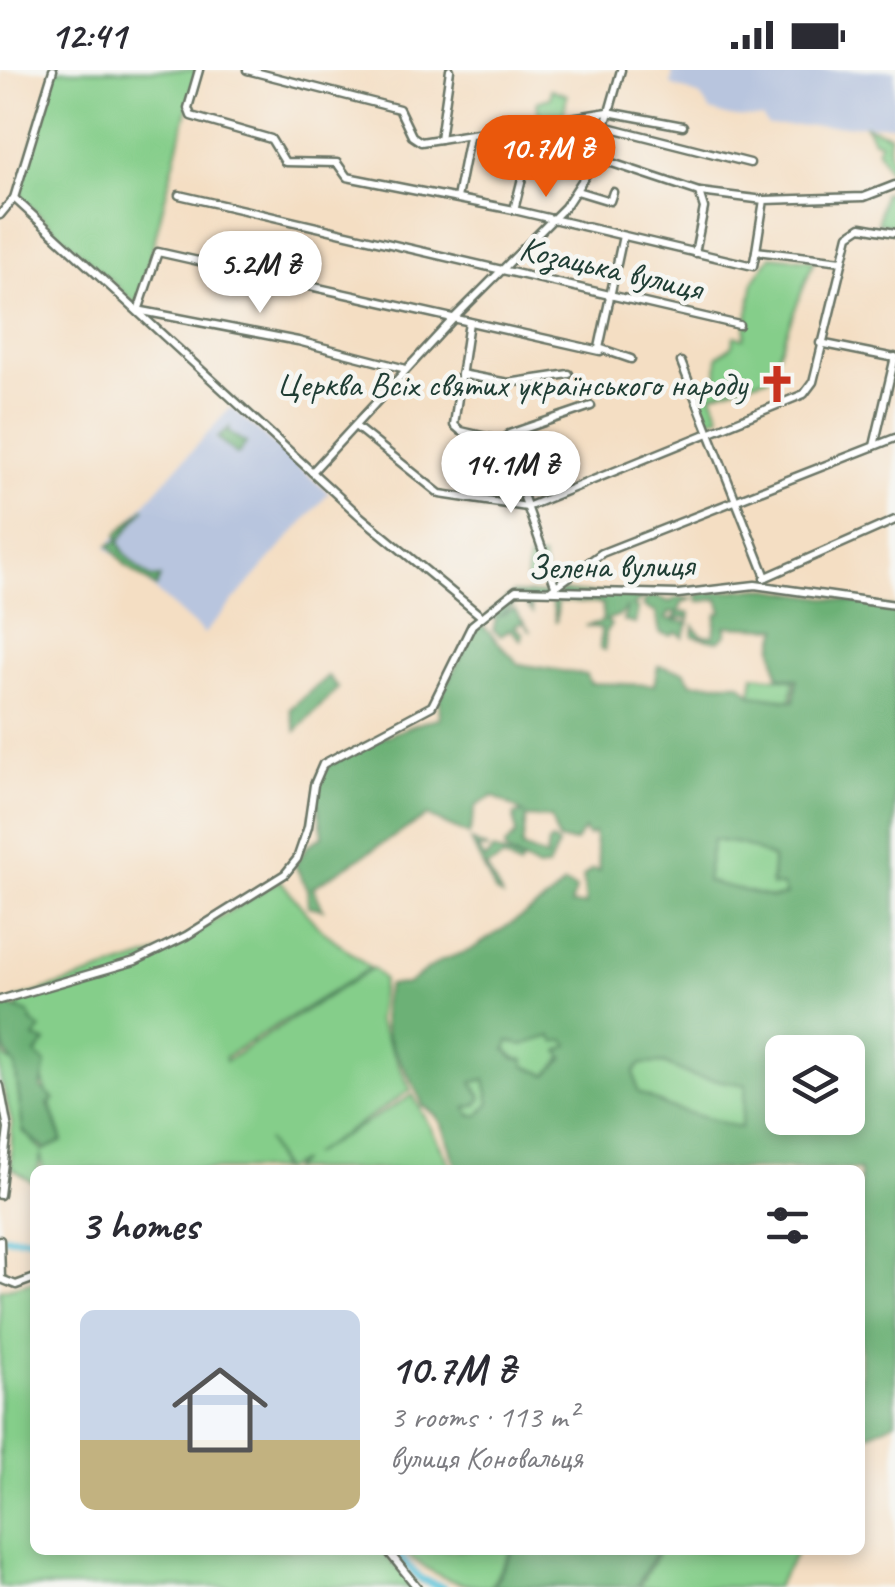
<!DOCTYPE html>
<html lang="en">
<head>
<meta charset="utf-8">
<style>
	body { margin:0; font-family:Caveat,sans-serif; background:#f7f7f7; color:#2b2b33; height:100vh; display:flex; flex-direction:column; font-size:38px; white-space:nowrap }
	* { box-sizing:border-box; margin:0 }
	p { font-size:32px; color:#7c7c81 }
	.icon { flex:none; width:55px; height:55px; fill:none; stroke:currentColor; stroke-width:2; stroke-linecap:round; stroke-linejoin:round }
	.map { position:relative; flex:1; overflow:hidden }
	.details { position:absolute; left:30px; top:1095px; width:835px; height:390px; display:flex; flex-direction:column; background:#fff; border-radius:15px; box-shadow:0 5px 15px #0003 }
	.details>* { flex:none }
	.buttons { position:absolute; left:765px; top:965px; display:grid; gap:20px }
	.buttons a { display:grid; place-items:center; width:100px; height:100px; border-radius:15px; background:#fff; box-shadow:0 5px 15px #0003; font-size:50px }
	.price { position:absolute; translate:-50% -85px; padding:0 22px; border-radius:35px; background:#fff; color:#222; font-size:32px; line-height:65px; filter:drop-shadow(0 2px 5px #0008) }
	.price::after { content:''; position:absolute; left:50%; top:60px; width:30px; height:22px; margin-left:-15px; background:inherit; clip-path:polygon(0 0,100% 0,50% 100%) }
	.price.on { background:#ea580c; color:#fff }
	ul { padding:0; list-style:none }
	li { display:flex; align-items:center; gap:30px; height:250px; padding:0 50px }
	li span { display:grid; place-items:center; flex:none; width:280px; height:200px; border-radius:15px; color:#555 }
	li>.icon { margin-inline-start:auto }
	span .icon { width:120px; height:120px; fill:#fffc; stroke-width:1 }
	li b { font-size:42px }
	h2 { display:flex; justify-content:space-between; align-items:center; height:120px; padding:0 50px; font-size:42px }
	.status { display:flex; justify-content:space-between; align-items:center; height:70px; padding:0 50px; background:#fff; direction:ltr }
	.status svg { height:28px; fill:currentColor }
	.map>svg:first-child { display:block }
	.industrial { fill:#b8c5de }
	.green { fill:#85ce8a; stroke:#52865f; stroke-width:2.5 }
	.forest { fill:#6cb176; stroke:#467755; stroke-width:2.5; fill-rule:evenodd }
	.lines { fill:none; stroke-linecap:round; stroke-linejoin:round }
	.river { stroke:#5cc3d9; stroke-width:8 }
	.minor-casing { stroke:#6a7566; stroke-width:11 }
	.minor { stroke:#fff; stroke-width:6 }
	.labels { text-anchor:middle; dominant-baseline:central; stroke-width:9; stroke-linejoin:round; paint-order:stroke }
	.street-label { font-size:35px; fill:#1f3d34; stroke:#f6f6f2 }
	.poi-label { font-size:35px; fill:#1f3d34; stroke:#f6f6f2; text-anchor:end }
</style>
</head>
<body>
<div class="status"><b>12:41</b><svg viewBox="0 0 49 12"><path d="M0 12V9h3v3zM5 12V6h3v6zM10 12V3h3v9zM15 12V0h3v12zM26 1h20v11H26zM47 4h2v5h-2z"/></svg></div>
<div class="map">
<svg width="895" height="1517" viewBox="0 0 895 1517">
	<rect width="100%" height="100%" fill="#f6f6f2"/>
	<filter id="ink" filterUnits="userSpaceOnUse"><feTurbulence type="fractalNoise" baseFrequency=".01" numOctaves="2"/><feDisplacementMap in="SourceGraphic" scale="20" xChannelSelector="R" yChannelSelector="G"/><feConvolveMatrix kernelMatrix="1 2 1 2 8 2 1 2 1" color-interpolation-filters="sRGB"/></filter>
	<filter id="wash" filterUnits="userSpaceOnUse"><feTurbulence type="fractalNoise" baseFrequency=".0048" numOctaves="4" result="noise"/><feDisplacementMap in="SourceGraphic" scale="40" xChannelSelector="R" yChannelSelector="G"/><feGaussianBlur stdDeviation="2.25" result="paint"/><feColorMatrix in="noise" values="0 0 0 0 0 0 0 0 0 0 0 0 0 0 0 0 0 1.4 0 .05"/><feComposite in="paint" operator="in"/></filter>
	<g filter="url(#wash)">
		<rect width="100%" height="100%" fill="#f4dec3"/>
		<g class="industrial">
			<polygon points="673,0 895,0 895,60 893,55 768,56 762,48 729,47 710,41 700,26 671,15"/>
			<polygon points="231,337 329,423 204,564 106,477"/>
		</g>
		<g class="green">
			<polygon points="55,0 197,0 138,236 23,130 20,117"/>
			<polygon points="551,19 567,25 564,43 539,48 537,32 550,28"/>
			<path d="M866,56L890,65C885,80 895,96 895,114L877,78L880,72L873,70Z"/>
			<polygon points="895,119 895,156 878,153 883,124"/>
			<polygon points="771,186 814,190 769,307 712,324 720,346 708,350 695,317 717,310 718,286 733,275 734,266 744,268 754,210"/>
			<polygon points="542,487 548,511 526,511 528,489"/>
			<polygon points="754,605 794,610 791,630 751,625"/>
			<polygon points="712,770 742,774 774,788 771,812 782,815 786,825 773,828 705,811"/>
			<polygon points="280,810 317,856 370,898 225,987 226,991 373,898 383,909 377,950 411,1020 311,1085 413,1025 453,1100 291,1100 301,1091 283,1100 267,1070 280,1100 43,1100 41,1084 35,1114 11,1097 12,1053 0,1007 0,970 5,988 15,995 23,1061 42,1081 63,1071 16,929 166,881"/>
			<path d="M551,966L569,970C567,987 557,993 547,1005L525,996L506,979L508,971L523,974Z"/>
			<polygon points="641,993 664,993 692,1006 747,1014 741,1058 668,1037 638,1022 634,1001"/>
			<polygon points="485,1010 490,1033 479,1045 471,1046 466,1038 477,1035 472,1012"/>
			<polygon points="35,1211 35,1480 381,1480 414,1517 0,1517 0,1220"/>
			<path d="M401,1480H511L490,1517C454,1517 429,1502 401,1480Z"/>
			<polygon points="660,1480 798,1480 776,1517 639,1517"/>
		</g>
		<g class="forest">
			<polygon points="229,358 228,362 246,373 237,385 218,368"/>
			<path d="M145,438L119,471C122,485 139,499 151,508L160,507L156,518L127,497L109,475L118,471L117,464Z"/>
			<path d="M761,518L895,538V1351L860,1369V1100H458C446,1077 448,1047 423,1036C407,989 369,966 388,915L407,914L440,891L471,880L550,828L564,814L576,819L571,835H586L583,807L592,799L600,801L594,763L588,766L584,760L575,772L558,770L551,748L526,747L522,778L546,788L548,773L552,770L558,775L548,797L538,799L506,781L505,776L516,765L514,745L523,743L493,726L476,736L469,765L427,746L313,817L323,839L308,836L307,819L295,795L307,776L323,766C321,749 312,718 320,703C330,686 424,649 440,648L439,629L479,552L519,594L587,605L590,613L654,615L658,596L684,601L691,613H740L752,625L794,631L797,609L778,606L773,577L779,558L725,556L727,564L718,571L693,566L694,556L701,565L714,566L717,544L722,542L718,529L698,532L697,524ZM713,770L742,774L773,788L772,816H782L786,825L773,828L706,811ZM551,966L555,972L565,970L569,975L559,981L564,988L547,1005L525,996L524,990L514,988L506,980L509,971L523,975ZM782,982H848V1048H782ZM664,993L692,1006L746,1015L741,1058L668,1037L638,1022L634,1002L641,994ZM485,1010L490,1033L479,1045L471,1046L466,1038L477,1035L482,1028L472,1012Z"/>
			<polygon points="560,521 640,527 642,529 633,536 638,539 635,554 623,551 627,537 620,545 606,550 611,555 606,561 605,580 600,578 601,558 585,556 602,552 603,534 558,531 556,553 552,531 531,531 532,541 521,528 498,547 514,539 531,562 523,552 514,556 523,564 521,570 510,559 501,566 493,560 496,549 488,544 513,523 554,524 557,528"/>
			<polygon points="655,526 670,532 678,527 692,529 682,533 679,542 690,543 689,551 686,547 673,549 678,542 670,542 666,549 689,553 683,567 677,562 671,566 660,563 656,543 643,536 647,528"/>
			<polygon points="328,606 338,618 296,661 290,639"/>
			<polygon points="471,771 488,779 477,778 485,790 493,780 523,791 519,797 504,788 486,797 502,826 496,823"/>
			<path d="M0,932L29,943L32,952L41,959L34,968L46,972L36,984L46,994L41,1018L54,1029L48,1034L61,1067L60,1072L45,1079L23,1061L15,995C0,981 0,955 0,932Z"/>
			<polygon points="513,1480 657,1480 636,1517 493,1517"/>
		</g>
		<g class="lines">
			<g class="river">
				<polyline points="5,1167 35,1167"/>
				<polyline points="393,1480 420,1509 443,1517"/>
			</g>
		</g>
	</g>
	<g filter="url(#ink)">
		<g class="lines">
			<g class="minor-casing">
				<g id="minor">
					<polyline points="199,0 188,38 191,46 271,69 285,92 337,93 347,107 514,140 753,196 756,181 842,191"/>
					<polyline points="247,0 399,39 412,66 421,72 608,42 683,56"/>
					<polyline points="608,57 750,93"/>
					<polyline points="440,69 450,0"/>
					<polyline points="597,88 699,122 704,138 695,183"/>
					<polyline points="577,121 610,131 613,122"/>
					<polyline points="700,122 764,130"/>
					<polyline points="179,125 739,255"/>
					<polyline points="14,128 361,447 481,546"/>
					<polyline points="457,128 469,67"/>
					<polyline points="514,140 536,52"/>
					<polyline points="0,145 14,128 53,0"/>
					<polyline points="623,166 599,278 631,289"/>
					<polyline points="756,181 764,130 864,127 895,115"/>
					<polyline points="139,238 158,182 600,281"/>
					<polyline points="137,240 298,271 406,299"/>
					<polyline points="469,252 454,355 461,361 504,371"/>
					<polyline points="820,273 895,288"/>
					<polyline points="681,292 766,507"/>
					<polyline points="461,304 508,313 569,304"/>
					<polyline points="355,356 440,424 527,437 804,324 813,312 849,165 861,157 895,163"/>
					<polyline points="504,371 555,515"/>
					<polyline points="504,371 509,364 591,336"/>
					<polyline points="874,376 895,287"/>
					<polyline points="312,402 455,247 565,137 595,91 621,0"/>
					<polyline points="764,508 895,450"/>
					<polyline points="552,519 602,483 895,368"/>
					<polyline points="0,930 135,891 186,866 285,804 297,789 308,757 314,715 323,694 432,636 472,555 516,520 678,524 755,515 895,535"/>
					<polyline points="0,1016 8,1059 0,1125"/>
					<polyline points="0,1170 1,1209 16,1215 35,1208"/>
					<polyline points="387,1480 417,1517"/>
				</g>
			</g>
			<use href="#minor" class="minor"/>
		</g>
	</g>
	<defs>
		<g id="church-bare" transform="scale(3)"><path d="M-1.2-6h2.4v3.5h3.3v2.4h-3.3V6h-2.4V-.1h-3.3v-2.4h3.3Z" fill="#c8321e" stroke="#f6f6f2" stroke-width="2.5" paint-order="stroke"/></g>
	</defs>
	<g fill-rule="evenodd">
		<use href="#church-bare" x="777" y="314"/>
	</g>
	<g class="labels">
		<g class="street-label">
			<text transform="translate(611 198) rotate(13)">Козацька вулиця</text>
			<text transform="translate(611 496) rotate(-1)">Зелена вулиця</text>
		</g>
		<g class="poi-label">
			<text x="747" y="314">Церква Всіх святих українського народу</text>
		</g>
	</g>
</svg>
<div class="buttons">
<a><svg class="icon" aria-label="layers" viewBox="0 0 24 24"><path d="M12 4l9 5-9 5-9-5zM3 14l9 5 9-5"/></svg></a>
</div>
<b class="price on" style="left:546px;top:130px">10.7M ₴</b>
<b class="price" style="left:260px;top:246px">5.2M ₴</b>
<b class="price" style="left:511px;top:446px">14.1M ₴</b>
<section class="details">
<h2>3 homes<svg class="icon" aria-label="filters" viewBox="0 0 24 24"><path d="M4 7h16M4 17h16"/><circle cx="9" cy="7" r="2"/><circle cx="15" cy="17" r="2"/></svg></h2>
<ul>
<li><span style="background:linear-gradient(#c9d6e8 65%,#c2b280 0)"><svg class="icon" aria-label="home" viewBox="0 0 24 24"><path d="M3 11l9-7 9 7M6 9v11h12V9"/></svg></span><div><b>10.7M ₴</b><p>3 rooms · 113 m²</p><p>вулиця Коновальця</p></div></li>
</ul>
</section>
</div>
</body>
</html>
